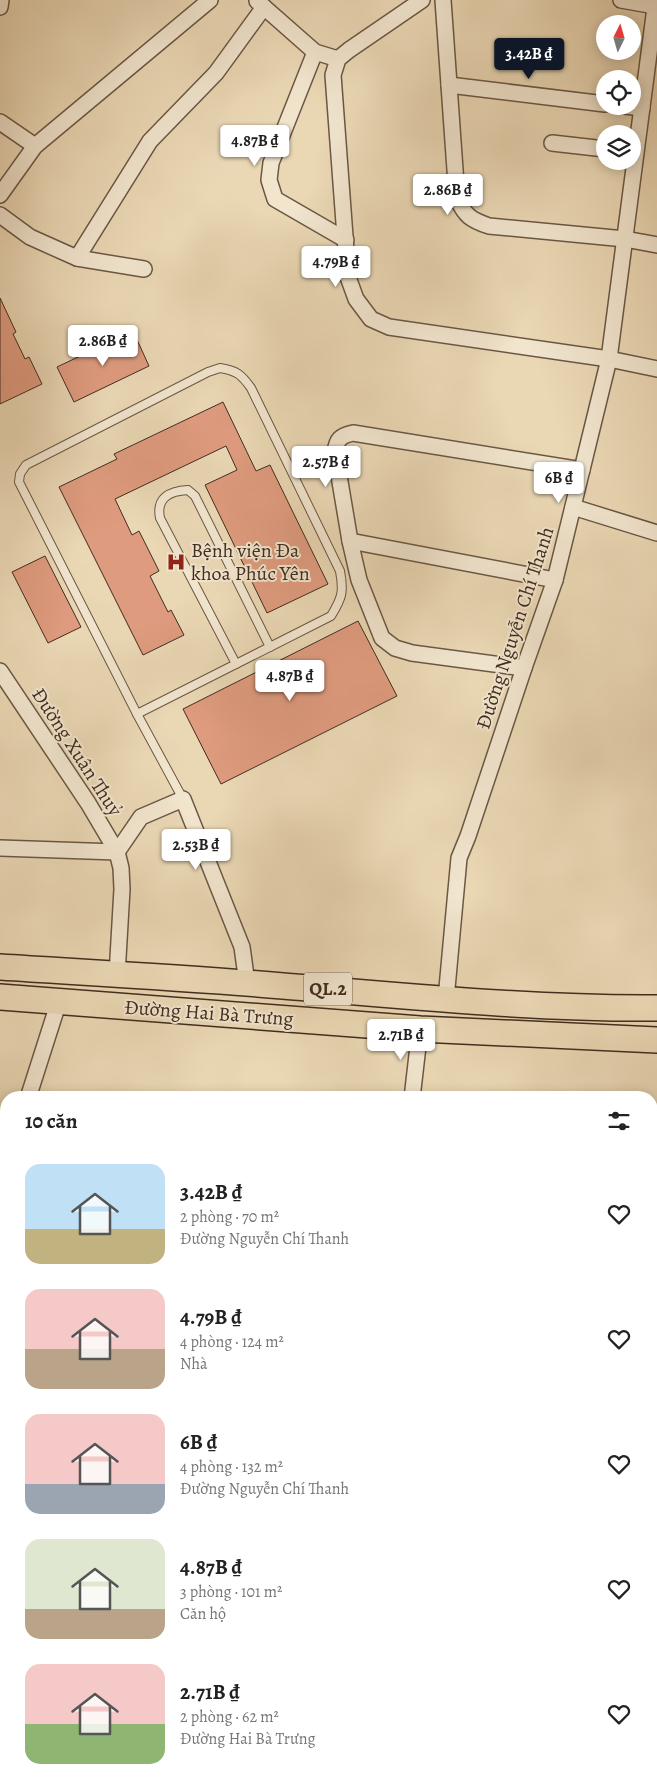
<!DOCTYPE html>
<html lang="vi">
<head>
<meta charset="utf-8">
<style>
	body { margin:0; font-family:Alegreya,serif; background:#f6f6f6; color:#222; height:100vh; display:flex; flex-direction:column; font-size:19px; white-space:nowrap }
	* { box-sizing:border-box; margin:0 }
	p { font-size:16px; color:#767676 }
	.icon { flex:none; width:28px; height:28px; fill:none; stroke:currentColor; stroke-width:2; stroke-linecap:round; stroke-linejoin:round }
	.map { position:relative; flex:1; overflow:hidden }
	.sheet { position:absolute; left:0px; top:1091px; width:658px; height:696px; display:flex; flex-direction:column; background:#fff; border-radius:20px 20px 0 0; box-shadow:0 2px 12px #0003 }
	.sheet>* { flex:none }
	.needle { width:32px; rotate:5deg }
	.buttons { position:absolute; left:596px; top:15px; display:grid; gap:10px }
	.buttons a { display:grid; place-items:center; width:45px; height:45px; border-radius:50%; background:#fff; box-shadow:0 2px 12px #0003; font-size:25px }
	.price { position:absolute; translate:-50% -42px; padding:0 11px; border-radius:5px; background:#fff; color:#222; font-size:16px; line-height:32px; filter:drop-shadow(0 1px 2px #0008) }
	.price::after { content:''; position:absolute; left:50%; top:30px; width:15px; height:11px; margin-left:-8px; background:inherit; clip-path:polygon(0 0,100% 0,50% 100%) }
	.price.on { background:#111827; color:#fff }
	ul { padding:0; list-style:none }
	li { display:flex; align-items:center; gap:15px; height:125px; padding:0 25px }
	li span { display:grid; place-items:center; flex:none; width:140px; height:100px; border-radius:15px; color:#555 }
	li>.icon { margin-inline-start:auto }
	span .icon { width:60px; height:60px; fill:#fffc; stroke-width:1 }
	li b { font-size:21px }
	h2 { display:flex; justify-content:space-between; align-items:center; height:60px; padding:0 25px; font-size:21px }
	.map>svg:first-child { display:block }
	.green { fill:#b5bf8f; stroke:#7b7657 }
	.building { fill:#df9b7f; stroke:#412c1f }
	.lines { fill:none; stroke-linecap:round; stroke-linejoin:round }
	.service-casing { stroke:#6b5744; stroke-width:10 }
	.minor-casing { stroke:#6b5744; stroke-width:18 }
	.trunk-casing { stroke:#412c1f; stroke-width:28 }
	.service { stroke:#f1e5ce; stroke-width:8 }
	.minor { stroke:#f1e5ce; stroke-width:15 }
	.trunk { stroke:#ead7b4; stroke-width:25 }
	.labels { text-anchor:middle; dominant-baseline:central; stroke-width:4; stroke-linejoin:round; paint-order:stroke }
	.shield { fill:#f1e5ce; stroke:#766454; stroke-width:1 }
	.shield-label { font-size:19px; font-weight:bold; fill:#412c1f }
	.poi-label { font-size:20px; fill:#412c1f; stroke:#f1e5ce; text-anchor:start }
	.street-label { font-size:20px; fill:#412c1f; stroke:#f1e5ce }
</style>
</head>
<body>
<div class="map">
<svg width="657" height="1787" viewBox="0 0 657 1787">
	<rect width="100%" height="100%" fill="#ead7b4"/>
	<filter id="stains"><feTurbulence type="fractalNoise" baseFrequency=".004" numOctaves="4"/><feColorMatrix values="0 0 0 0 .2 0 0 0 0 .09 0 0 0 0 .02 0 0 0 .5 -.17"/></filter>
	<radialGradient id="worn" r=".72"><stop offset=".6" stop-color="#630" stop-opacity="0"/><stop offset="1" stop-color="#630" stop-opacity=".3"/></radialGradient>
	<polygon class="green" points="335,1781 451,1781 436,1787 358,1787"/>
	<g class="building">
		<polygon points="0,298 16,332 13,334 25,359 29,357 42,384 0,404"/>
		<polygon points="133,331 149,366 74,402 57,367"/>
		<polygon points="223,402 256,471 270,465 328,584 267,613 205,485 237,470 226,446 115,499 132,535 139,531 159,571 150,576 168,612 171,610 184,635 143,655 59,487 117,459 114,454"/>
		<polygon points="45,556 81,627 48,643 12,572"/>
		<polygon points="358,621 397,696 221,784 183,709"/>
	</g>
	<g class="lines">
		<g class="service-casing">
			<g id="service">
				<path d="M220,368C237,371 241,374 251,388L340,571C344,592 342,598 331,616L137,714L19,482L20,474L26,465L208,372Z"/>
				<path d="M236,664L160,518C156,498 169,491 188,490L195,496L270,647"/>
				<polyline points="137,714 183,799"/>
			</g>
		</g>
		<g class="minor-casing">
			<g id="minor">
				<polyline points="422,0 349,50 338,59 333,75 348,277 356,299 371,319 389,327 609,359 657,369"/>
				<path d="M443,0L457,198C465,216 471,220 489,226L625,239L657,245"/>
				<polyline points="621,0 655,6"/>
				<polyline points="257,1 315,52 338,59"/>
				<polyline points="0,7 1,0"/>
				<polyline points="315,52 271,163 269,180 275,199 346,240"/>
				<polyline points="449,85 605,104"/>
				<polyline points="625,106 642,108"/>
				<polyline points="0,122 35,146"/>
				<polyline points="552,143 605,149"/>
				<polyline points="0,195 35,146 210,0"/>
				<polyline points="0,215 30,237 77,258 144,269"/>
				<polyline points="77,258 150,141 216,73 264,7"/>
				<polyline points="573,507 657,533"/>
				<polyline points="350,541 555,580"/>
				<path d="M524,668L412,653L395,648L382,638L359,580L350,541L335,452C337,439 340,436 353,433L582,470"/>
				<polyline points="0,671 88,803 117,852 121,868 122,889 117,975"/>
				<polyline points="0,848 117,852 141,817 183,799 242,947 247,983"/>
				<polyline points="446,999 459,858 468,836 524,668 555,580 609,359 656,0"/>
				<polyline points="28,1098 59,1001"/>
				<polyline points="412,1098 420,1029"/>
				<polyline points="0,1120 6,1121"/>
				<polyline points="0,1186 6,1166"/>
				<polyline points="0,1364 6,1365"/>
				<polyline points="651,1471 657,1468"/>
				<polyline points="0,1597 6,1600"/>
				<polyline points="218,1787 218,1781"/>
				<polyline points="566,1787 566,1781"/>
			</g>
		</g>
		<g class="trunk-casing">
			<g id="trunk">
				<path d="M0,967C94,973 189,978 283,986C407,996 532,1009 657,1008"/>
				<polyline points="0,997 420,1029 657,1040"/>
			</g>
		</g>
		<use href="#service" class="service"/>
		<use href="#minor" class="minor"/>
		<use href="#trunk" class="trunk"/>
	</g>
	<defs>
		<g id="hospital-bare" transform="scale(1.5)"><path d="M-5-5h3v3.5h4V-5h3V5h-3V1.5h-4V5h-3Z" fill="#8f2418" stroke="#f1e5ce" stroke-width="2.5" paint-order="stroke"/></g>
	</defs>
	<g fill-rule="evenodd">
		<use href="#hospital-bare" x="176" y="562"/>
	</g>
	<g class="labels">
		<rect class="shield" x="304" y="972.5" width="48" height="33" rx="4"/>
		<g class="shield-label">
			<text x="328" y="989">QL.2</text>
		</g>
		<g class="poi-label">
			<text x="191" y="550">Bệnh viện Đa<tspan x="191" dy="23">khoa Phúc Yên</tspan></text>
		</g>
		<g class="street-label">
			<text transform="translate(515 628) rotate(-72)">Đường Nguyễn Chí Thanh</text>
			<text transform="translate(77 752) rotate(57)">Đường Xuân Thuỷ</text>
			<text transform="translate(209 1013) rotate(4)">Đường Hai Bà Trưng</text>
		</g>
	</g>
	<rect width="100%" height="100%" filter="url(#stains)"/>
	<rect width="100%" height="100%" fill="url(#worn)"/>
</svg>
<div class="buttons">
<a><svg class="needle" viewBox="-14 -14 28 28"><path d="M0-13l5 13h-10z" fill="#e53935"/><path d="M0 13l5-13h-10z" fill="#767676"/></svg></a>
<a><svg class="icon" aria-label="locate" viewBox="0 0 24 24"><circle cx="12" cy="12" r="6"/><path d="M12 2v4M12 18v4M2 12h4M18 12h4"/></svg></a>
<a><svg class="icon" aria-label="layers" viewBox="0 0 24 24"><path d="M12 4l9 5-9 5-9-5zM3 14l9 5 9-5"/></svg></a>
</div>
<b class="price on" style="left:529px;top:80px">3.42B ₫</b>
<b class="price" style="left:255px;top:167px">4.87B ₫</b>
<b class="price" style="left:448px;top:216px">2.86B ₫</b>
<b class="price" style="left:336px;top:288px">4.79B ₫</b>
<b class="price" style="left:103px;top:367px">2.86B ₫</b>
<b class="price" style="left:326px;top:488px">2.57B ₫</b>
<b class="price" style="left:559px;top:504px">6B ₫</b>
<b class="price" style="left:290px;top:702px">4.87B ₫</b>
<b class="price" style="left:196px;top:871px">2.53B ₫</b>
<b class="price" style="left:401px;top:1061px">2.71B ₫</b>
<section class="sheet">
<h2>10 căn<svg class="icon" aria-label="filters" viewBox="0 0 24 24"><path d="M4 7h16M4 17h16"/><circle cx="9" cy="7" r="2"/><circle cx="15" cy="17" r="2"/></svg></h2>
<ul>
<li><span style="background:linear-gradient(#bfe0f5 65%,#c2b280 0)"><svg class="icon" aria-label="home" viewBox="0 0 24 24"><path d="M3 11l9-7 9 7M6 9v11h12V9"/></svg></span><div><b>3.42B ₫</b><p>2 phòng · 70 m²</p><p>Đường Nguyễn Chí Thanh</p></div><svg class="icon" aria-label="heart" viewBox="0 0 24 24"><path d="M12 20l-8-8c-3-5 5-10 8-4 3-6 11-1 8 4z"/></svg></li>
<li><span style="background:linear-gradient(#f6c9c9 60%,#b9a48a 0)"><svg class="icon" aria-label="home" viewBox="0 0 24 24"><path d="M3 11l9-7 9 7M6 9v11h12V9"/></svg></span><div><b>4.79B ₫</b><p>4 phòng · 124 m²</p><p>Nhà</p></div><svg class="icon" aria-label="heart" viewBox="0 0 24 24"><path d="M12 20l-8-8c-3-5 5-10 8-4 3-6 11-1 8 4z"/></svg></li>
<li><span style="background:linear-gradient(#f6c9c9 70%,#9aa5b1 0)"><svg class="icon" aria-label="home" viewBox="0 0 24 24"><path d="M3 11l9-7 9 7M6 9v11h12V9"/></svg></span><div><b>6B ₫</b><p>4 phòng · 132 m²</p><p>Đường Nguyễn Chí Thanh</p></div><svg class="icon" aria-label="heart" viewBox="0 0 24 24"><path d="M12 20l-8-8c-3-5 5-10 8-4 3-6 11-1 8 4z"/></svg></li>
<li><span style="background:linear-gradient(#dfe7d0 70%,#b9a48a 0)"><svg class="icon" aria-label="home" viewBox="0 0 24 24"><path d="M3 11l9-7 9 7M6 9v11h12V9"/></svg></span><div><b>4.87B ₫</b><p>3 phòng · 101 m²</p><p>Căn hộ</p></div><svg class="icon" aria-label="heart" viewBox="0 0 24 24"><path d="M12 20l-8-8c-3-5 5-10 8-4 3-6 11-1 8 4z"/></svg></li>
<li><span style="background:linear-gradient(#f6c9c9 60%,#8fb573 0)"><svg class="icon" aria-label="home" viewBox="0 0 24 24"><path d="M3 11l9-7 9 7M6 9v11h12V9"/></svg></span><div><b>2.71B ₫</b><p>2 phòng · 62 m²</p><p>Đường Hai Bà Trưng</p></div><svg class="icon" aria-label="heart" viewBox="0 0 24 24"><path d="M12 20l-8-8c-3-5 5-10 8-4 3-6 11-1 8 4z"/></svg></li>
</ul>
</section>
</div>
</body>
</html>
